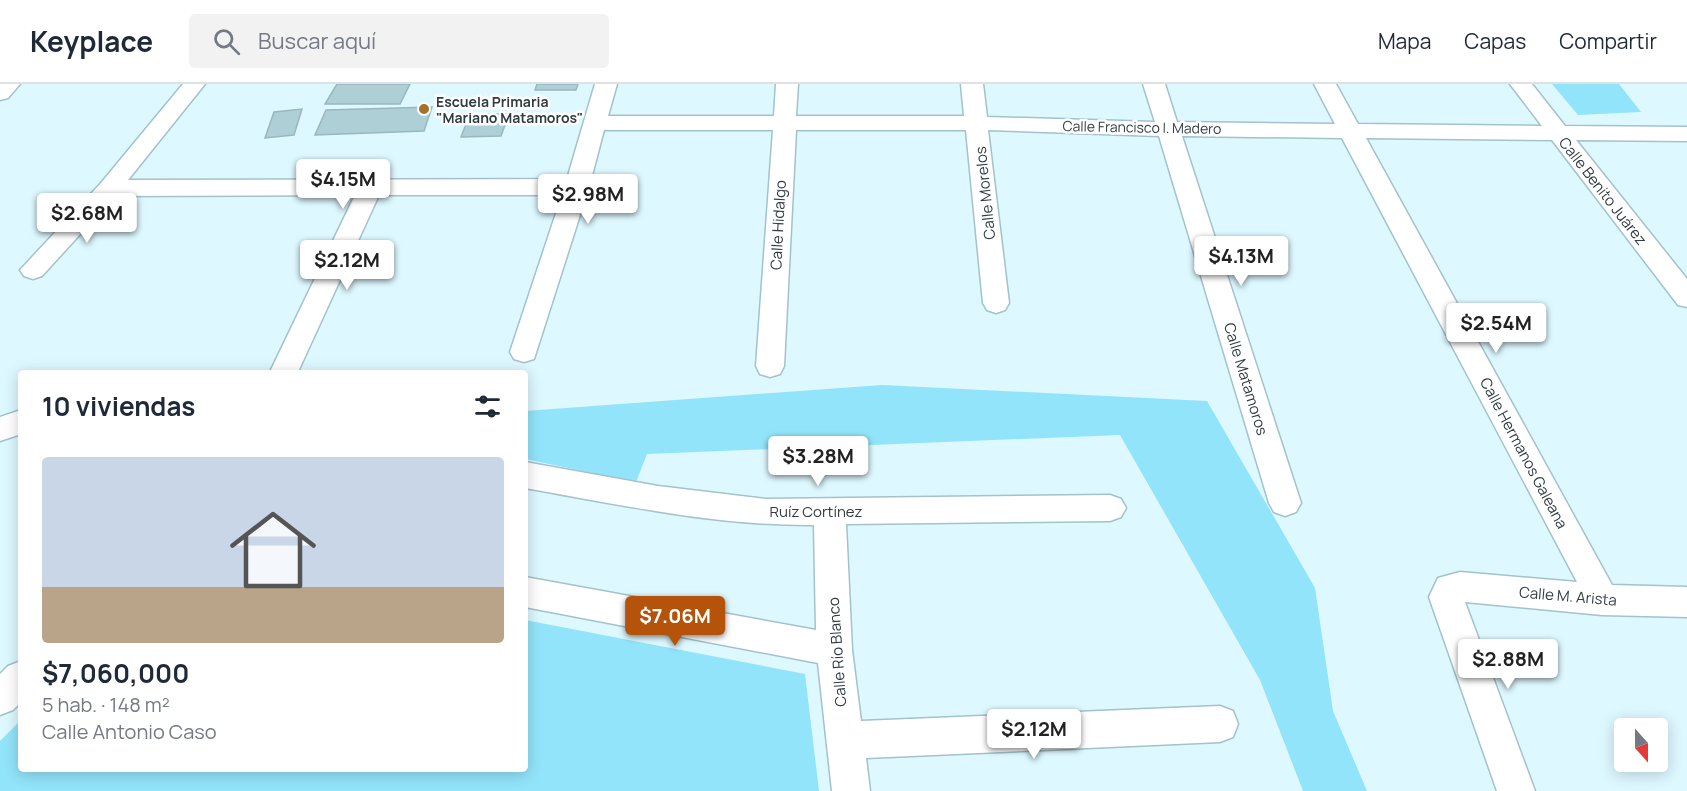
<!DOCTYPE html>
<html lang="es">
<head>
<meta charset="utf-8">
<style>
	body { margin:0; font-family:Manrope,sans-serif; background:#f2f2f3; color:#1f2937; height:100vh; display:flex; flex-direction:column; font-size:22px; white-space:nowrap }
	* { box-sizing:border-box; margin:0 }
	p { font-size:20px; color:#747a83 }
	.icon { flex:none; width:33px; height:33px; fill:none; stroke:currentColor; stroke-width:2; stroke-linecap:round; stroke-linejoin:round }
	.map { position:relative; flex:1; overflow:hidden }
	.details { position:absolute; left:18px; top:286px; width:510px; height:402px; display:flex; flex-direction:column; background:#fff; border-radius:6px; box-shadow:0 3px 15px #0003 }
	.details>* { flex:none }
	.needle { width:39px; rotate:159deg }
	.controls { position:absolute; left:1614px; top:634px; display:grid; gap:12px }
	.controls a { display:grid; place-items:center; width:54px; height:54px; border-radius:6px; background:#fff; box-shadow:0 3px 15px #0003; font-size:30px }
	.price { position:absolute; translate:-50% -51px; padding:0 14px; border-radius:6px; background:#fff; color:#222; font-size:20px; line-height:39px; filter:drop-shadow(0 2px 3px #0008) }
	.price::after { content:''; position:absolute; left:50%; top:36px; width:18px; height:14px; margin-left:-9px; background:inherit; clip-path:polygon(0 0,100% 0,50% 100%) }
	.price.on { background:#b45309; color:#fff }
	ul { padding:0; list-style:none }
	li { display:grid; align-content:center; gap:12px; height:318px; padding:0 24px }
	li span { display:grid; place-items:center; height:186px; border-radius:6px; color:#555 }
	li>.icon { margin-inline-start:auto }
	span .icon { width:108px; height:108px; fill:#fffc; stroke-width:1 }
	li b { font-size:26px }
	h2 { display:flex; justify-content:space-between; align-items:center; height:72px; padding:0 24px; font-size:26px }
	header { display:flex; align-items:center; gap:36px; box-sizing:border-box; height:84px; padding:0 30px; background:#fff; border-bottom:2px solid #e0e1e3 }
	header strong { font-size:28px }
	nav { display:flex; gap:33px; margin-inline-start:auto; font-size:21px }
	.search { width:420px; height:54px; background:#f2f2f3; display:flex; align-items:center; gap:15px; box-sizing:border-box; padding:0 21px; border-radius:6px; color:#747a83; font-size:22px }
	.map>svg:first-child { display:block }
	.green { fill:#92e4fa }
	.building { fill:#afcfd7; stroke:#98b7bf; stroke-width:1.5 }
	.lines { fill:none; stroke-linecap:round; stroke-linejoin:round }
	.street-casing { stroke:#a3c2cb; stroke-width:3 }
	.street { fill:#fff; fill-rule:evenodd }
	.poi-dot { fill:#a37327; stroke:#fff; stroke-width:2 }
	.labels { text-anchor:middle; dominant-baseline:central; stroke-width:5; stroke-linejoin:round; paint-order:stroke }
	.far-poi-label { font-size:14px; font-weight:bold; fill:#303c40; stroke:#fff; text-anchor:start }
	.far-street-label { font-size:14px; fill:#303c40; stroke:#fff }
	.street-label { font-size:15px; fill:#303c40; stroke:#fff }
</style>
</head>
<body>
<header>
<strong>Keyplace</strong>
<div class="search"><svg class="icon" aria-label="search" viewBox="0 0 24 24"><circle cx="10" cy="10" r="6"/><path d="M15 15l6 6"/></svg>Buscar aquí</div>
<nav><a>Mapa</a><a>Capas</a><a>Compartir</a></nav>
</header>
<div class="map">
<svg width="1687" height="707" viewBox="0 0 1687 707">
	<rect width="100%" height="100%" fill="#def8ff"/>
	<g class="green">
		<polygon points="1552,0 1619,0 1641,28 1578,31"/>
		<polygon points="882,301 1207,317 1315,504 1333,627 1367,707 1303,707 1260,596 1120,351 647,370 636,398 525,375 525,327"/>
		<polygon points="525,536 805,590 819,707 0,707 0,657 21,636 21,686 525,686"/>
	</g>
	<g class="building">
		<polygon points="337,0 410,0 400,20 325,20"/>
		<polygon points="537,0 578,0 576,6 535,6"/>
		<polygon points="432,23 424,47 315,51 326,26"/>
		<polygon points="302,25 294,51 265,54 274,28"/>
		<polygon points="470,30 509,30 501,52 461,53"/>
	</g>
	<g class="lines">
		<g class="street-casing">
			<g id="street">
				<polygon points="0,0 20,0 8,14 0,16"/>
				<polygon points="183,0 205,0 128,96 567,95 595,0 617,0 608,32 774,32 776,0 798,0 796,32 964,32 961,0 983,0 987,33 1155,38 1143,0 1165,0 1177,38 1335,40 1314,0 1336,0 1358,40 1542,42 1510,0 1532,0 1565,42 1687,43 1687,57 1576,56 1687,195 1687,223 1678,221 1552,56 1366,54 1612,501 1687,503 1687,533 1602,531 1465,518 1535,707 1497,707 1429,513 1438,494 1460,488 1577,498 1342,54 1182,52 1301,419 1296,428 1285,432 1274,428 1269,419 1159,52 988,46 1009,219 1005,226 996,229 987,226 983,219 966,46 796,46 784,282 780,290 770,293 760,290 756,282 773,46 604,46 589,103 534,275 524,278 514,275 510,268 562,111 379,111 297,290 269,290 355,111 115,112 42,192 33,195 24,192 20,186 101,99"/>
				<polygon points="21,326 21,350 0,357 0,333"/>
				<path d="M525,378L658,402L766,415L1110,411L1121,415L1126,424L1121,433L1110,437L846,440L852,566L861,637L1220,622L1233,627L1238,640L1233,653L1220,658L866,674L870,707H832L818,579L525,523V493L816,546L814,441C717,442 621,421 525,404Z"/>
				<polygon points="21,577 21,618 13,626 0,631 0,590 8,582"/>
			</g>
		</g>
		<use href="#street" class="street"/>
	</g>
	<circle class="poi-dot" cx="424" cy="25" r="6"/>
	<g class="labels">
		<g class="far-poi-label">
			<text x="436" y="17">Escuela Primaria<tspan x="436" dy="16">"Mariano Matamoros"</tspan></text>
		</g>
		<g class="far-street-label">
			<text transform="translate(1142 43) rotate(1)">Calle Francisco I. Madero</text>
		</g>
		<g class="street-label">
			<text transform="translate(1603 107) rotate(52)">Calle Benito Juárez</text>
			<text transform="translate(985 109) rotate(-96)">Calle Morelos</text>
			<text transform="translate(778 141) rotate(-87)">Calle Hidalgo</text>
			<text transform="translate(1246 295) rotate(73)">Calle Matamoros</text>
			<text transform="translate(1524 369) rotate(62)">Calle Hermanos Galeana</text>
			<text x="816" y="427">Ruíz Cortínez</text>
			<text transform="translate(1568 512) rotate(5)">Calle M. Arista</text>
			<text transform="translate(837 568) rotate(-94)">Calle Río Blanco</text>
		</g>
	</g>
</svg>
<div class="controls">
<a><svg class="needle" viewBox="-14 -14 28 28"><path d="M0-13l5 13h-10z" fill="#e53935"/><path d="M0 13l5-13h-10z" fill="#747a83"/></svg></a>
</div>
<b class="price" style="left:343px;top:126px">$4.15M</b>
<b class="price" style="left:588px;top:141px">$2.98M</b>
<b class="price" style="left:87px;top:160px">$2.68M</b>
<b class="price" style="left:1241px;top:203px">$4.13M</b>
<b class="price" style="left:347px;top:207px">$2.12M</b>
<b class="price" style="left:1496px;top:270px">$2.54M</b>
<b class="price" style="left:818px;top:403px">$3.28M</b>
<b class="price on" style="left:675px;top:563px">$7.06M</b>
<b class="price" style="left:1508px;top:606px">$2.88M</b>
<b class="price" style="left:1034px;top:676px">$2.12M</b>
<section class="details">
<h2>10 viviendas<svg class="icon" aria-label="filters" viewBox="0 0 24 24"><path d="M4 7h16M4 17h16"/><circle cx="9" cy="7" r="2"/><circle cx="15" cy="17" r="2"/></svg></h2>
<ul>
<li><span style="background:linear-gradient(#c9d6e8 70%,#b9a48a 0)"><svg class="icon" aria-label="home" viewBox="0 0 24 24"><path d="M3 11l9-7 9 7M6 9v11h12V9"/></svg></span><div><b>$7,060,000</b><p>5 hab. · 148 m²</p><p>Calle Antonio Caso</p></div></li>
</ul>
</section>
</div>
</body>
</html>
